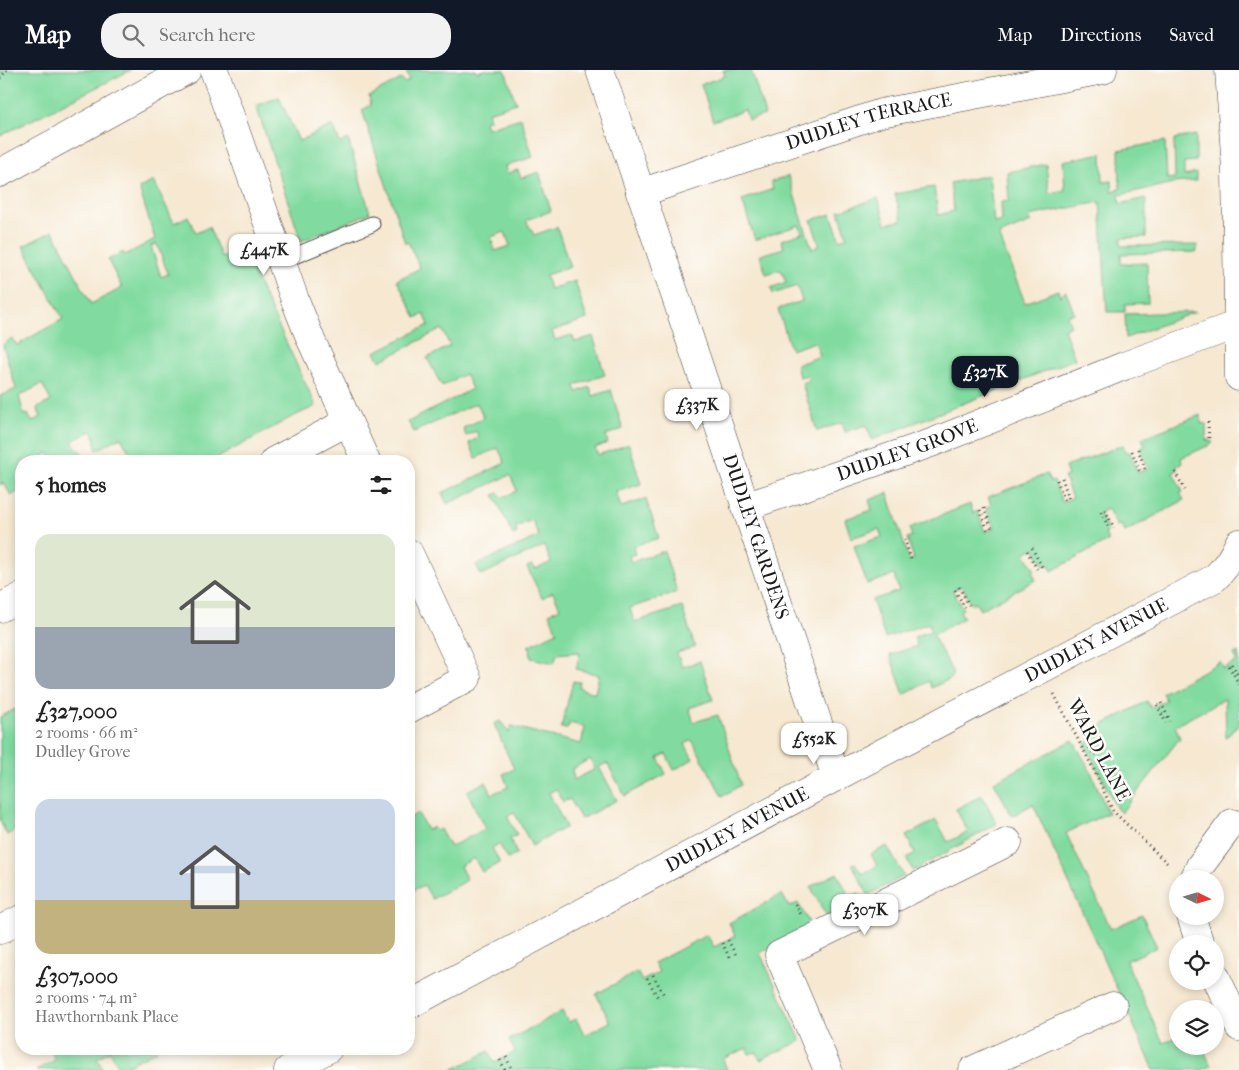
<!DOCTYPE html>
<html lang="en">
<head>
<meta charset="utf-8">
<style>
	body { margin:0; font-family:"IM FELL French Canon",serif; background:#f2f2f2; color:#222; height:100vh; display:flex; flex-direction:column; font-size:19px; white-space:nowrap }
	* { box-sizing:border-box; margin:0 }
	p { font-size:16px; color:#767676 }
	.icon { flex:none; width:28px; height:28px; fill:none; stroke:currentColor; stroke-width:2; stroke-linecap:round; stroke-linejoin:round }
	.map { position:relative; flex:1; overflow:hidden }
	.panel { position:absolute; left:15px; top:385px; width:400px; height:600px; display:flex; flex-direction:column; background:#fff; border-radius:20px; box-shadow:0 2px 8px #0003 }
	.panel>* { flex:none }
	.needle { width:32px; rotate:95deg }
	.tools { position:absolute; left:1169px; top:800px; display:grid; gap:10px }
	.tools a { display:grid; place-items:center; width:55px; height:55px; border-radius:50%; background:#fff; box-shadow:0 2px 8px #0003; font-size:25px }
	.price { position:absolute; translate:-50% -42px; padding:0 11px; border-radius:10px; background:#fff; color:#222; font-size:16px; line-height:32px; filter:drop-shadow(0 1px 2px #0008) }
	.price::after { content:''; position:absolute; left:50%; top:30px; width:15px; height:11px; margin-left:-8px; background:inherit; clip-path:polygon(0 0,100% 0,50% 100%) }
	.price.on { background:#111827; color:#fff }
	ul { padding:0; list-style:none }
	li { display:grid; align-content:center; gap:10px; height:265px; padding:0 20px }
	li span { display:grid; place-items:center; height:155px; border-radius:15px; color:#555 }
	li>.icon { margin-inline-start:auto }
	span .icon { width:90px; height:90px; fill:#fffc; stroke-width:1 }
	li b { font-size:21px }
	h2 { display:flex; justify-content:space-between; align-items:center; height:60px; padding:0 20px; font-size:21px }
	header { display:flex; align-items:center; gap:30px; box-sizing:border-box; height:70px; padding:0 25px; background:#111827; color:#fff }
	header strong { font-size:24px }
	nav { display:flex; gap:28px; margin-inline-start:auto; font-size:18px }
	.search { width:350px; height:45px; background:#f2f2f2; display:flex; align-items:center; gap:12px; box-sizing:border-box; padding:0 18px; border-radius:20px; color:#767676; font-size:19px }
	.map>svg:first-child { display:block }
	.green { fill:#81dba0; stroke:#4e7c5e; fill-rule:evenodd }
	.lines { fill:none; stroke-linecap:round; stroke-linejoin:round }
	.service-casing { stroke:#3d3b37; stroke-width:17 }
	.minor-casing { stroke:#3d3b37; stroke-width:29 }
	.tertiary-casing { stroke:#3d3b37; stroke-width:29 }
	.path { stroke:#3d3b37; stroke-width:3; stroke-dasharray:1 4; stroke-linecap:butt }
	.service { stroke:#fff; stroke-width:15 }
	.minor { stroke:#fff; stroke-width:28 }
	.tertiary { stroke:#fff; stroke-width:28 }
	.labels { text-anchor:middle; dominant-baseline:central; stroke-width:5; stroke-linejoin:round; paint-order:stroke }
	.street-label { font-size:19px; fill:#1c1c1c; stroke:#fdfcf7 }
</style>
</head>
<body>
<header>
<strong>Map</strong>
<div class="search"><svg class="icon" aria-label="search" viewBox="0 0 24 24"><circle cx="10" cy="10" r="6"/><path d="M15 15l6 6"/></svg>Search here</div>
<nav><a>Map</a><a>Directions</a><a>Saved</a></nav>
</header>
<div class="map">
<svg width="1239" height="1000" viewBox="0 0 1239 1000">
	<rect width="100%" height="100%" fill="#fdfcf7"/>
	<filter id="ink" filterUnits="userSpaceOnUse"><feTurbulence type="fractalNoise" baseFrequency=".02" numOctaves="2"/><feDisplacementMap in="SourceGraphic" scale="10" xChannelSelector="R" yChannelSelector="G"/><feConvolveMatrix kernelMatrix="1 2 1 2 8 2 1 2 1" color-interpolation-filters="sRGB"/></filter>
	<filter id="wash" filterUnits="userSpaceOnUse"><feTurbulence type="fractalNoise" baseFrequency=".0096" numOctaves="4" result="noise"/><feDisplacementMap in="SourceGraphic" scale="20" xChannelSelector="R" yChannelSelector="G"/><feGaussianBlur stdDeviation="1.12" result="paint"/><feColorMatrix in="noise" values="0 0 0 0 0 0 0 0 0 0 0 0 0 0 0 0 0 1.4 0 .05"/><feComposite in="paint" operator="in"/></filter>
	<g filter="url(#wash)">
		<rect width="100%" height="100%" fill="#f6e8d1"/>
		<g class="green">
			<polygon points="0,0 131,0 0,66"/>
			<path d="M406,0H476L477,2L484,0H505L516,33L488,42L490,49L485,51L487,58L521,48L533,87L505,96L507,103L518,100L521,108L539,102L551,141L526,150L534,165L557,157L570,197L546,205L550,219L575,211L587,249L552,261L555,270L572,265L575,272L593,266L605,305L575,315L577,322L590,317L593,326L611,320L623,359L606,365L608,373L595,378L598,385L629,374L641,414L616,422L621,437L646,429L659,468L633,476L635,484L629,486L631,492L664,481L677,522L630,538L634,552L682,537L695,577L677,583L682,597L700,591L713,630L689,638L694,652L718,645L741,715L722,726L692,670L685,674L693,689L674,700L666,684L658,688L666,704L625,726L607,693L599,697L617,730L581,749L570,729L563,732L556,719L549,723L566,757L532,776L514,742L507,746L517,765L510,769L517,784L508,789L499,774L492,778L500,793L482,802L474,788L460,796L467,810L432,829L424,815L409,822V748L418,743L427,760L433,757L436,761L440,759L450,777L485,759L467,721L486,712L492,724L508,717L503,704L514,699L494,654L500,651L509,662L511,656L581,674L585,657L570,653L567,659L561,658L573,611L580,612L579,616L582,619L595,623L599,605L576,599L580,582L557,584L554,593L531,588L530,576H528L557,562L549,543L560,538L553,522L542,528L527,497L532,495L534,498L537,499L551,492L544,476L481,505L476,495L539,466L532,450L516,457L517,463L513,465L494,425L499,423L500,426L503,427L517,421L510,405L447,434L442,423L505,393L498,378L476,388L469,373L479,367L476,361L466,366L463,358L484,348L477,333L414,362L408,352L472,319L465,304L442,316L427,288L450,276L442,259L380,291L375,282L429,255L424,244L416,248L397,210L420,198L408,172L405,173L362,40L371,35L369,26L401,9L405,13L409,10ZM505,162L510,176L495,181L491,167ZM590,689L595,699L574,710L572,699Z"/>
			<polygon points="723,0 751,0 765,45 748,50 745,40 713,51 701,14 725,6"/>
			<polygon points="279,27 299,71 333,55 340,73 348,69 370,143 301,171 256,36"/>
			<polygon points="1196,65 1196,91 1184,92 1184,106 1196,103 1196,111 1174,113 1119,125 1120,134 1146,128 1146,167 1121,168 1121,176 1197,175 1197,182 1121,184 1121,194 1147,193 1148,233 1125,234 1125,242 1107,242 1100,132 1029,146 1031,152 999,165 1025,233 1058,220 1060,226 1066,221 1074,243 1067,246 1071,255 1064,259 1075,289 872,370 866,355 845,362 842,353 817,361 802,313 809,310 808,305 799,307 796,295 820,286 815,272 791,280 778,239 802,231 797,216 773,224 771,218 786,212 781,200 766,204 760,185 784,178 781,170 802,163 799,155 755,170 742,130 773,119 771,112 788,106 812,179 820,176 811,150 831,144 840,170 847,167 839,141 878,128 886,154 902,150 895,124 934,117 938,145 954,141 950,113 989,105 994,153 1002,151 1001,132 1009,131 1007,102 1046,94 1049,123 1065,120 1063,91 1102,83 1103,112 1112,111 1112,121 1120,119 1119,80 1165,71 1167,109 1175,108 1174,69"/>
			<path d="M154,111L174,153L188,146L196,163L209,157L222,188L242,178L316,336L290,348L212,391H140L138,389L134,391L121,367L97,380C94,373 96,367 92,361L72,371C75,378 81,380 84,386L75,391H53L48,383L36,391H21V420L11,426L4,413L0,415V326L16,319L3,275L12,268L17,275L63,249L23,176L53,161L91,234L122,218L108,190L123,182L125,185L155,169L139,118ZM157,174L168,204L161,207L151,176ZM42,314L51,331L37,338L41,347L32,352L28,344L24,345L19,326Z"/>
			<polygon points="1195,242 1126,268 1125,244"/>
			<polygon points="1200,345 1201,354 1206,353 1206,370 1212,371 1212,374 1181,388 1182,393 1176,397 1178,400 1173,403 1183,422 1180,423 1184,430 1125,462 1121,455 1117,456 1108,439 1099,443 1108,461 1105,463 1108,471 1052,501 1048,494 1044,496 1034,478 1025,483 1035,501 1032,502 1036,510 980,540 975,532 971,534 962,516 953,521 963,539 960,541 964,548 933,565 953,603 950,609 931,618 929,611 904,625 890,585 917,576 914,567 931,561 929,553 885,568 872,530 899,521 894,505 867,514 854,476 882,467 879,459 851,468 845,449 872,440 869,430 888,423 909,490 914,489 907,468 912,466 909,458 970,434 973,443 977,441 985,462 994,458 986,438 991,435 988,427 1047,404 1050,412 1054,411 1062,432 1072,428 1064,407 1068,406 1065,397 1123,375 1126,383 1130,382 1138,403 1148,398 1140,378 1145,376 1142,368"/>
			<polygon points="1239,582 1239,654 1226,668 1225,629 1175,656 1180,668 1121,743 1117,739 1085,674 1092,670 1088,663 1147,631 1151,638 1166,630 1162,623 1220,592 1224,599 1237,591 1234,584"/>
			<polygon points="21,636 21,757 7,765 0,751 0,647"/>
			<polygon points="1073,670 1091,702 1108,743 1066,763 1111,859 1142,845 1157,877 1126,891 1163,973 1177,967 1178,976 1202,976 1211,996 1202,1000 1154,1000 1033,734 1012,746 994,712"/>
			<polygon points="982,725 997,754 913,801 906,788 915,783 906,766 936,750 948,772 968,762 956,739"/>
			<polygon points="887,776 904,806 868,825 852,794 855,793 862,804 877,796 871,784"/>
			<polygon points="837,803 850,827 859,823 862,828 827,847 810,817"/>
			<polygon points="782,824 789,837 798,833 811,856 760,883 801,971 760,990 756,982 749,984 747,978 723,989 727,1000 452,1000 489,981 495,993 515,982 509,970 562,941 568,952 576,949 585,965 610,952 596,924 637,902 642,911 659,902 654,893 707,865 714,877 735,866 729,853"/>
			<polygon points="50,979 157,979 158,980 120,999 110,981 97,988 103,1000 36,1000 55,990"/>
		</g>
	</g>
	<g filter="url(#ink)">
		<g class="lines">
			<g class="service-casing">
				<polyline id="service" points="282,191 372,154"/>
			</g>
			<g class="minor-casing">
				<g id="minor">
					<polyline points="214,0 295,230 311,270 366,391"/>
					<path id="s1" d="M600,0L836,707"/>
					<polyline points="1229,0 1236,99 1239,307"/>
					<path id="s2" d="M640,123L881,43L1103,0"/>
					<polyline points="274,391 347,352"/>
					<path id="s3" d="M745,437L931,373L1124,296L1238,254"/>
					<polyline points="409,483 467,608 409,639"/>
					<polyline points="0,538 21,527"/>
					<polyline points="1194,809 1200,796 1232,753"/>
					<polyline points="1191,846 1200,874"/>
					<polyline points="0,860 21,849"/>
					<polyline points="1215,905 1239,957"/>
					<path id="s4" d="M409,935L836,707L1215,508C1226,497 1233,487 1239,473"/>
					<polyline points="288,1000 328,979"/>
					<polyline points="828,1000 779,885 1008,772"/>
					<polyline points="973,1000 1113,936"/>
				</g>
			</g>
			<g class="tertiary-casing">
				<polyline id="tertiary" points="0,103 187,0"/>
			</g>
			<g class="path">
				<polyline points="0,8 7,0"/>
				<polyline points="1208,352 1209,371"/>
				<polyline points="1138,379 1145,399"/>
				<polyline points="1132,381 1140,402"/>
				<polyline points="1175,402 1185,420"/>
				<polyline points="1062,408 1069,429"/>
				<polyline points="1057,410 1065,431"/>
				<polyline points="984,438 992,459"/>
				<polyline points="980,440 988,461"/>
				<polyline points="1105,440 1114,458"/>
				<polyline points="1101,442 1110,460"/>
				<polyline points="905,469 911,490"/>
				<polyline points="1032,478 1042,497"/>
				<polyline points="1027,481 1037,499"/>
				<polyline points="959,517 969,535"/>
				<polyline points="955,520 965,538"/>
				<polyline points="1232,594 1239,607"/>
				<polyline points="1229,596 1239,614"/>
				<polyline points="1054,624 1094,700 1113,741 1169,795"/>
				<polyline points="1161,633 1170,651"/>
				<polyline points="1157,635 1166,653"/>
				<polyline points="1087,673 1094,685 1102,680"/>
				<polyline points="795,834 801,845"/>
				<polyline points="728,870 737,887"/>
				<polyline points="722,873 731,890"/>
				<polyline points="653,905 664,925"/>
				<polyline points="647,908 658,928"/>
				<polyline points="506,987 512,1000"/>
				<polyline points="500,990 505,1000"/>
			</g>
			<use href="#service" class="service"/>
			<use href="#minor" class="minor"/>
			<use href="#tertiary" class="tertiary"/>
		</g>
	</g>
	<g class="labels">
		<g class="street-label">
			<text stroke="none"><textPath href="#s2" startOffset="240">DUDLEY TERRACE</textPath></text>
			<text stroke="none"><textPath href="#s3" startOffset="172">DUDLEY GROVE</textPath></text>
			<text stroke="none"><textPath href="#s1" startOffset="492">DUDLEY GARDENS</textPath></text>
			<text stroke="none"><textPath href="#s4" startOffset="778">DUDLEY AVENUE</textPath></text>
			<text transform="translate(1099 680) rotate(62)">WARD LANE</text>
			<text stroke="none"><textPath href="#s4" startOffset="372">DUDLEY AVENUE</textPath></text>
		</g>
	</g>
</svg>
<div class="tools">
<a><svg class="needle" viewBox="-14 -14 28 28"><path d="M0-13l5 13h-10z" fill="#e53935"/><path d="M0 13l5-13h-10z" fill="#767676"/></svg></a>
<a><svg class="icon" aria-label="locate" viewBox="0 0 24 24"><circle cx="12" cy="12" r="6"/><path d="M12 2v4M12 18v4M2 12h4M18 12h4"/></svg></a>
<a><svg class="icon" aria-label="layers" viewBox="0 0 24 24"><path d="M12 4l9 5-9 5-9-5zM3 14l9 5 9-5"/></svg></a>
</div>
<b class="price" style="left:264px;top:206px">£447K</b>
<b class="price on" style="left:985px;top:328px">£327K</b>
<b class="price" style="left:697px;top:361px">£337K</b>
<b class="price" style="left:814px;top:695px">£552K</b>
<b class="price" style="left:865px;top:866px">£307K</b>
<section class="panel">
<h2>5 homes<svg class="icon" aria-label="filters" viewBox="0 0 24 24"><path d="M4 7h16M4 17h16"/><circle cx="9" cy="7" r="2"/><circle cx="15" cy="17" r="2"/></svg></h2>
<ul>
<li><span style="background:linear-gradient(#dfe7d0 60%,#9aa5b1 0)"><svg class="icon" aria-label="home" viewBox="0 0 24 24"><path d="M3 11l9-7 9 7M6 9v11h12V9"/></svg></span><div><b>£327,000</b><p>2 rooms · 66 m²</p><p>Dudley Grove</p></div></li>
<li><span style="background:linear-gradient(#c9d6e8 65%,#c2b280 0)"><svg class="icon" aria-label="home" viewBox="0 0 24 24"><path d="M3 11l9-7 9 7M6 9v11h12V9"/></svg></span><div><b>£307,000</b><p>2 rooms · 74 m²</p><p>Hawthornbank Place</p></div></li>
</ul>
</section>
</div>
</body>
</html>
